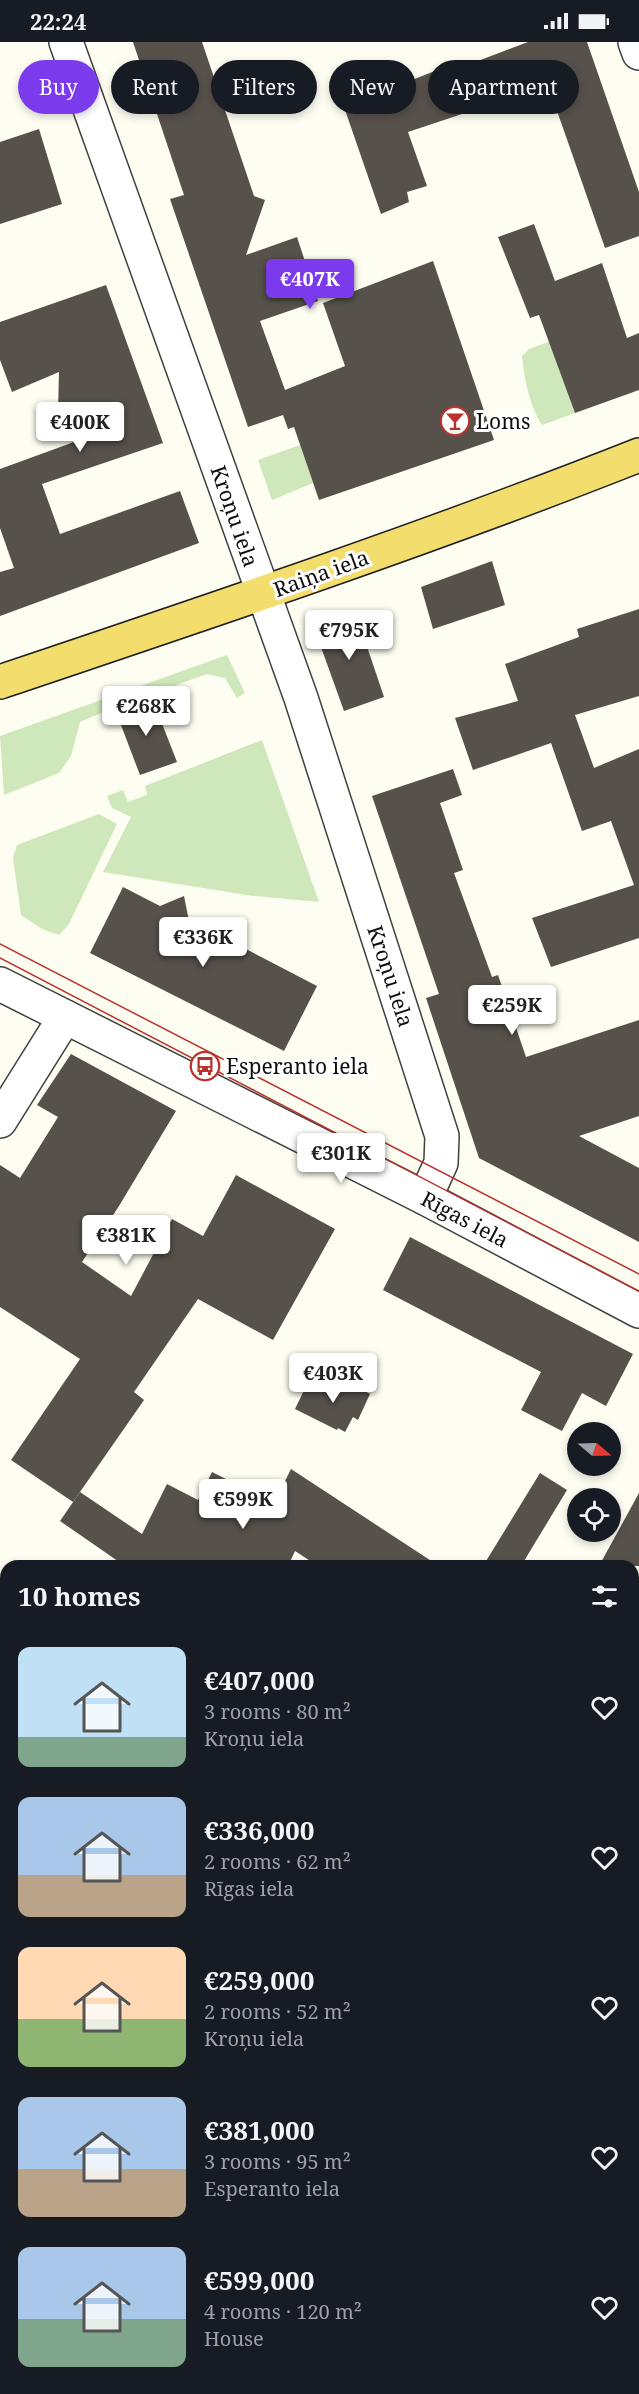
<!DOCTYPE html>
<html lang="en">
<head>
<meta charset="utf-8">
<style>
	body { margin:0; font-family:"Noto Serif",serif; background:#242831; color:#f1f3f6; height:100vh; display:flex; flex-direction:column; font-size:22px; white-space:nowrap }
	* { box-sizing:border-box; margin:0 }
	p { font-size:20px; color:#9ea1a6 }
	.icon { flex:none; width:33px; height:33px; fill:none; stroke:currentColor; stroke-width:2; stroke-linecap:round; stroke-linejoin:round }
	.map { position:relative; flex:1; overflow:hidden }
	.panel { position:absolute; left:0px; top:1518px; width:639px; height:834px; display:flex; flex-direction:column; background:#171b24; border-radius:18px 18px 0 0; box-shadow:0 3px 9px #0003 }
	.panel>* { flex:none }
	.hud { position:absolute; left:18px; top:18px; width:603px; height:54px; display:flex; gap:12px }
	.needle { width:39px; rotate:109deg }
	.buttons { position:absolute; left:567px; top:1380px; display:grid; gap:12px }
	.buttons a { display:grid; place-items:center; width:54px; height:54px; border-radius:50%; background:#171b24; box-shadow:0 3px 9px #0003; font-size:30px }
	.price { position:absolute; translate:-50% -51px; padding:0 14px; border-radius:6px; background:#fff; color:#222; font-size:20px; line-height:39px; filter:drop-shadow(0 2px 3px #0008) }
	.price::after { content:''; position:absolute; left:50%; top:36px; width:18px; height:14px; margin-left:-9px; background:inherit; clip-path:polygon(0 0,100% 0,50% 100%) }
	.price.current { background:#7c3aed; color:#fff }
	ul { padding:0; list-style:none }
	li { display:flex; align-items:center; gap:18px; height:150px; padding:0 18px }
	li span { display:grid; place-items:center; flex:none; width:168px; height:120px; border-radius:12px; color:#555 }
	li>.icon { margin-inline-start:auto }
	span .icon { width:72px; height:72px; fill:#fffc; stroke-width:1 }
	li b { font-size:26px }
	h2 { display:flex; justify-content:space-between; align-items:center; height:72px; padding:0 18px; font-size:26px }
	.tag { padding:0 21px; border-radius:27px; background:#171b24; box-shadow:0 3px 9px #0003; font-size:21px; line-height:54px }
	.tag.current { background:#7c3aed; color:#fff }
	.status { display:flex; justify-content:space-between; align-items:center; height:42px; padding:0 30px; background:#171b24; direction:ltr }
	.status svg { height:16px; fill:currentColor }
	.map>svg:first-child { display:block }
	.green { fill:#cee8bb }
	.building { fill:#57514b }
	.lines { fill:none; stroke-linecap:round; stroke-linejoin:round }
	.minor-casing { stroke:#414141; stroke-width:36 }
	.major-casing { stroke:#1f1f1f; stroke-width:36 }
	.minor { stroke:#fff; stroke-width:33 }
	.major { stroke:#f2dd6d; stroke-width:33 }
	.tram { stroke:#b9322c; stroke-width:1.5 }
	.labels { text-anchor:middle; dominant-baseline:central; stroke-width:6; stroke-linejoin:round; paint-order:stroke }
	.poi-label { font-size:21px; fill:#0e0e0e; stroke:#fff; text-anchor:start }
	.street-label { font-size:21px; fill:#0e0e0e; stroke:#fff }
</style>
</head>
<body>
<div class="status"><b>22:24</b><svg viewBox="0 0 49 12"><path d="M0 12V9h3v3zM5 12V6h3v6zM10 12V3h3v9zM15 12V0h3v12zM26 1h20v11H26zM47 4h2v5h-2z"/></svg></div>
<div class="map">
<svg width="639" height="2352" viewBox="0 0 639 2352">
	<rect width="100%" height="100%" fill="#fefdf1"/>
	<g class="green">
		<path d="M588,285L557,320L575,371L542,383C530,365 524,336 522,314L529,307Z"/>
		<polygon points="300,403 313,441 272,458 258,418"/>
		<polygon points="227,613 245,651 237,656 225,636 207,632 117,664 80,680 71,714 59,731 4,753 0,694"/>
		<polygon points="262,698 319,860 253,854 103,830 131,775 112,766 107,754 123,748 128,760 147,753 145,744"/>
		<polygon points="99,772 117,782 69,882 59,893 42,887 21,873 13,816 17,803"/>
		<polygon points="0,1785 6,1789 6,2346 633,2346 633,2201 639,2205 639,2352 0,2352"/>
	</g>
	<g class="building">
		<polygon points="133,0 202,0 254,154 265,158 246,213 297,195 318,259 260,279 285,348 345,324 323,261 433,219 494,398 319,458 294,385 288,387 283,373 248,385 170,157 184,153"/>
		<polygon points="528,0 587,0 639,150 639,194 605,206 556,66 547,70 541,52 497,67 495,61 408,90 427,144 407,150 409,160 381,172 344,65 460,19 462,25"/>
		<polygon points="39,87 62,162 0,182 0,100"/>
		<polygon points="534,182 555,239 602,221 627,296 639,291 639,348 575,371 539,273 530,276 498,195"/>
		<polygon points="106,243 163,401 42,442 60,492 180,449 199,501 0,574 0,530 14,526 0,486 0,427 74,400 58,369 59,330 12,350 0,318 0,280"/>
		<polygon points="492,519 505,563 433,587 421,545"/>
		<polygon points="639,567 639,654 575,673 594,726 639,707 639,896 551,925 532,876 634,843 611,779 582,789 551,701 473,728 455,676 518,659 505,622 579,595 577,587"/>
		<polygon points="355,569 384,655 344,669 313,583"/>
		<polygon points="152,656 177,720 140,733 116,670"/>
		<polygon points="453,727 462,753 440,761 463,828 454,831 492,935 498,933 526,1015 639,978 639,1074 579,1094 639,1126 639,1200 479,1116 426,956 439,952 372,754"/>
		<polygon points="123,845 160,864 184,854 189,879 196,883 194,886 244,911 246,907 317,944 284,1009 90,911"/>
		<polygon points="71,1012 176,1069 119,1164 82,1220 131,1254 172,1177 203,1194 236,1133 335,1187 273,1298 198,1257 134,1350 144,1358 73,1460 11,1418 80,1317 0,1265 0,1123 20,1136 58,1075 37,1063"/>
		<polygon points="410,1195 633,1312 606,1364 582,1351 562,1389 521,1368 541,1330 383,1248"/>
		<polygon points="310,1336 340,1351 346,1339 370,1352 358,1378 353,1375 345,1390 338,1386 337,1388 295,1367"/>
		<polygon points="291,1427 439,1524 318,1524 295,1509 288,1524 125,1524 60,1479 80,1450 142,1492 167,1442 198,1458 212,1430 274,1461"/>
		<polygon points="540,1431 567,1448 521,1524 483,1524"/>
		<polygon points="639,1451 639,1524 599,1524"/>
	</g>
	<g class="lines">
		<g class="minor-casing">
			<g id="minor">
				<polyline points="66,0 301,656 442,1094 441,1121 425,1156"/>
				<polyline points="635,0 639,11"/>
				<polyline points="0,942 425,1156 639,1269"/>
				<polyline points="0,1079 65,975"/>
				<polyline points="633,2034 639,2025"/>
				<polyline points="441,2352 445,2346"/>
			</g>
		</g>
		<g class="major-casing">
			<g id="major">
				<path d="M0,640C214,568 429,496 639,413"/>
				<polyline points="0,1695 6,1699"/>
				<polyline points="633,2126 639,2130"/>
			</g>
		</g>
		<use href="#minor" class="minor"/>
		<use href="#major" class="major"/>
		<g class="tram">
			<polyline points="0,902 639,1232"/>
			<polyline points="0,916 639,1249"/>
		</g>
	</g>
	<defs>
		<g id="bar-ring" transform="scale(1.5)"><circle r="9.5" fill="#fff" stroke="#b9322c" stroke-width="1.5"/><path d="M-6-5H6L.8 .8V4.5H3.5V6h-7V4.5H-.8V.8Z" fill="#b9322c"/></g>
		<g id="bus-ring" transform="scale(1.5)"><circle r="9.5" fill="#fff" stroke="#b9322c" stroke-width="1.5"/><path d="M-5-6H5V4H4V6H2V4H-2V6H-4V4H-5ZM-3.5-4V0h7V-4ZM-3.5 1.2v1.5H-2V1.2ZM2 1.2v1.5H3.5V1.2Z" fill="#b9322c"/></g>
	</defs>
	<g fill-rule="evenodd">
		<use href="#bar-ring" x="455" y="379"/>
		<use href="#bus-ring" x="205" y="1024"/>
	</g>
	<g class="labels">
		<g class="poi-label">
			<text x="476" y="379">Loms</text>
			<text x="226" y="1024">Esperanto iela</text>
		</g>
		<g class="street-label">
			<text transform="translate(235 474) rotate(71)">Kroņu iela</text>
			<text transform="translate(321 531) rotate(-20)">Raiņa iela</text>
			<text transform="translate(391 934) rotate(72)">Kroņu iela</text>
			<text transform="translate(465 1177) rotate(28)">Rīgas iela</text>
		</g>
	</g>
</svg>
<div class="buttons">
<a><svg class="needle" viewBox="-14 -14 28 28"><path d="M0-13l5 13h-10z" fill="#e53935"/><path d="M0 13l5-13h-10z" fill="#9ea1a6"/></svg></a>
<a><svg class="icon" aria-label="locate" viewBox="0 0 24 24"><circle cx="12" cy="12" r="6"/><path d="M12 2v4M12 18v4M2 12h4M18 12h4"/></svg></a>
</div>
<b class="price current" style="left:310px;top:268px">€407K</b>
<b class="price" style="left:80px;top:411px">€400K</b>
<b class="price" style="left:349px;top:619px">€795K</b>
<b class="price" style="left:146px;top:695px">€268K</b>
<b class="price" style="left:203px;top:926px">€336K</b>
<b class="price" style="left:512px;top:994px">€259K</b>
<b class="price" style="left:341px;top:1142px">€301K</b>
<b class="price" style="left:126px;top:1224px">€381K</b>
<b class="price" style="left:333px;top:1362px">€403K</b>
<b class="price" style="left:243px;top:1488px">€599K</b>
<div class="hud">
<a class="tag current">Buy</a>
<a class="tag">Rent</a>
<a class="tag">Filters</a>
<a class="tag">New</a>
<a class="tag">Apartment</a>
</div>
<section class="panel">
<h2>10 homes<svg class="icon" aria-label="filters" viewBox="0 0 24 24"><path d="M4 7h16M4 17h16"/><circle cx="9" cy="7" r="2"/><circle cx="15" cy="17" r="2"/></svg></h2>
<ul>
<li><span style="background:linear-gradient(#bfe0f5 75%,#7fa58c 0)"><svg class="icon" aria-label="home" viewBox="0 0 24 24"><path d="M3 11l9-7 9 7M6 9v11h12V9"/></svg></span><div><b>€407,000</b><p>3 rooms · 80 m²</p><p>Kroņu iela</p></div><svg class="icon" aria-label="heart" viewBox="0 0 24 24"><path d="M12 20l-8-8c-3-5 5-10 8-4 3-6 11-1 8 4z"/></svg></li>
<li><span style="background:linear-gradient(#a9c7e8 65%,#b9a48a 0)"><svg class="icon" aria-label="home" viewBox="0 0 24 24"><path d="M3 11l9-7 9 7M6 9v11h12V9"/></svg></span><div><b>€336,000</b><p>2 rooms · 62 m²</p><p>Rīgas iela</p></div><svg class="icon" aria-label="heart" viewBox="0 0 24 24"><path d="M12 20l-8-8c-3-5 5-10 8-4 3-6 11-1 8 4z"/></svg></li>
<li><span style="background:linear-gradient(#ffd9b3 60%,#8fb573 0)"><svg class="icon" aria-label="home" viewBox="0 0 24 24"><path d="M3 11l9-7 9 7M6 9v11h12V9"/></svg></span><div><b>€259,000</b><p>2 rooms · 52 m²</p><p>Kroņu iela</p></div><svg class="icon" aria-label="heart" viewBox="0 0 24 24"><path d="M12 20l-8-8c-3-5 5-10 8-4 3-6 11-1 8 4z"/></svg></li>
<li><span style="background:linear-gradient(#a9c7e8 60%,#b9a48a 0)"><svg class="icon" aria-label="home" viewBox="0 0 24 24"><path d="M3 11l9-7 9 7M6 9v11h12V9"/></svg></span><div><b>€381,000</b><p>3 rooms · 95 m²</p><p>Esperanto iela</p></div><svg class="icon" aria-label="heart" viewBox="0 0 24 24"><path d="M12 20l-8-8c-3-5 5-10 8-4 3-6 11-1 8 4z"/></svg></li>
<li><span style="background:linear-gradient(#a9c7e8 60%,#7fa58c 0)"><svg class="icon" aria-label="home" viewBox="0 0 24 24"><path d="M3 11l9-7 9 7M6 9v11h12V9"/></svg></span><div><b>€599,000</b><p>4 rooms · 120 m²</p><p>House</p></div><svg class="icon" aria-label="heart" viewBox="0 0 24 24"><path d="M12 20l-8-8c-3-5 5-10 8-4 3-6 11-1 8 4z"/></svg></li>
</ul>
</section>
</div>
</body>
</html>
